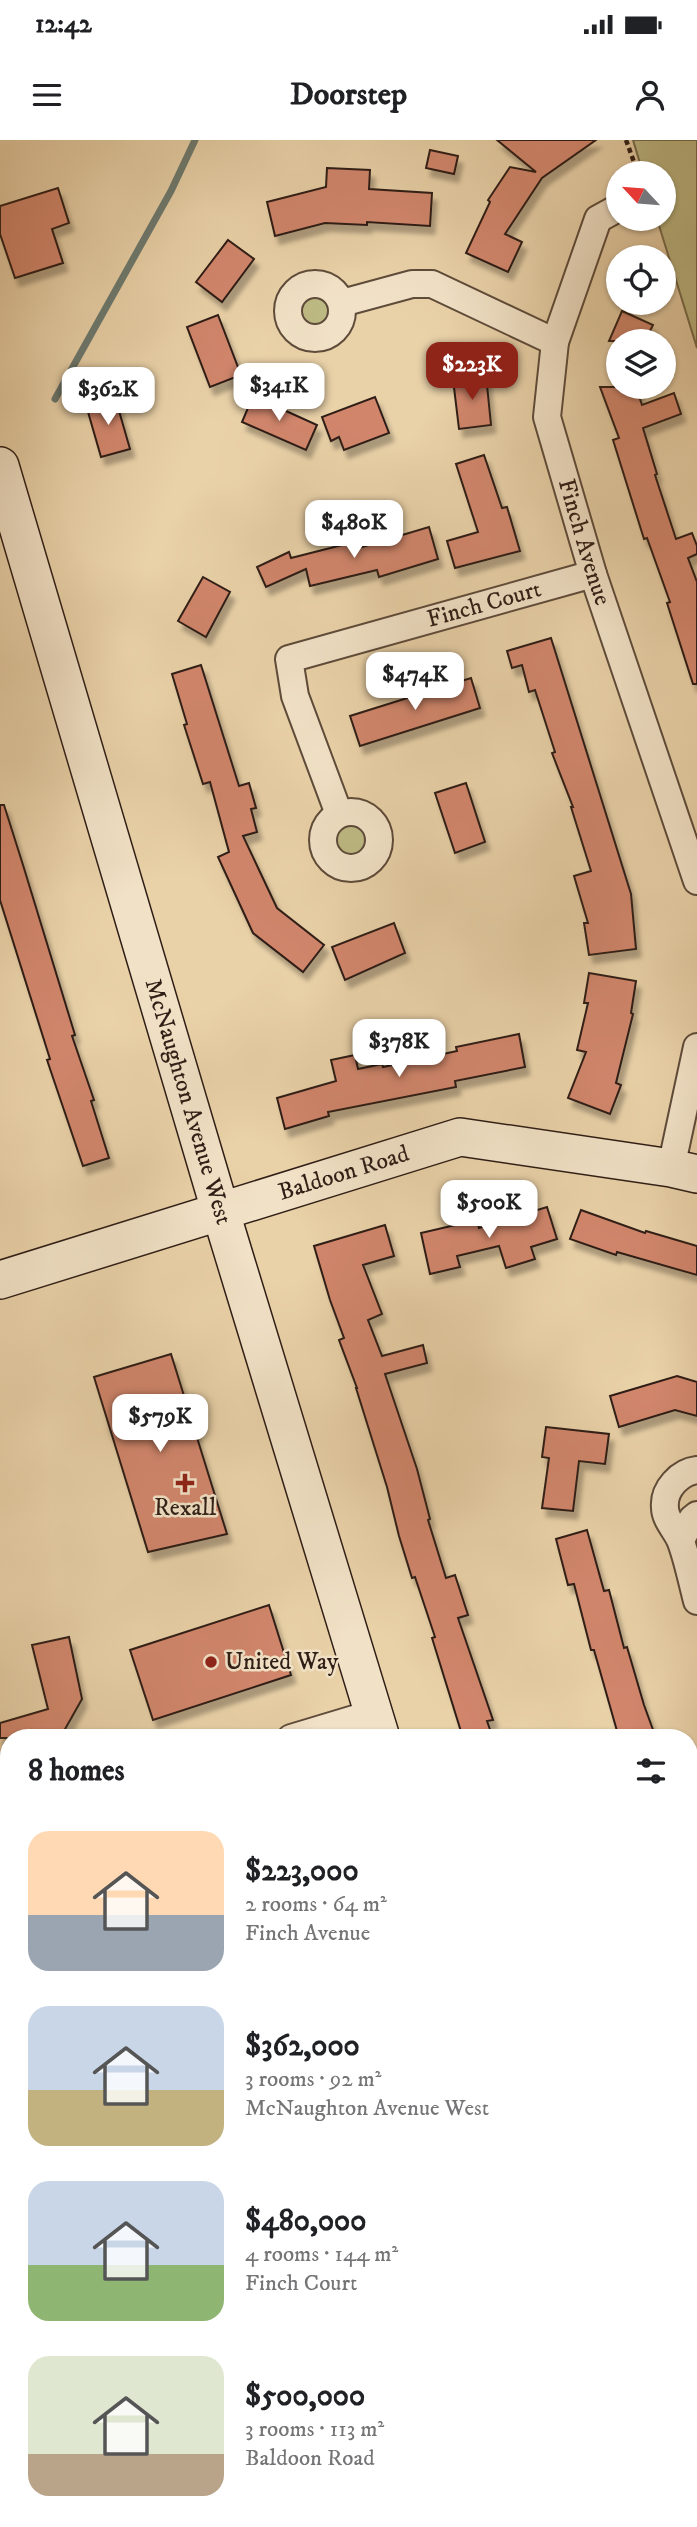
<!DOCTYPE html>
<html lang="en">
<head>
<meta charset="utf-8">
<style>
	body { margin:0; font-family:"IM FELL DW Pica",serif; background:#f6f6f6; color:#202124; height:100vh; display:flex; flex-direction:column; font-size:26px; white-space:nowrap }
	* { box-sizing:border-box; margin:0 }
	p { font-size:23px; color:#757577 }
	.icon { flex:none; width:38px; height:38px; fill:none; stroke:currentColor; stroke-width:2; stroke-linecap:round; stroke-linejoin:round }
	.map { position:relative; flex:1; overflow:hidden }
	.sheet { position:absolute; left:0px; top:1589px; width:698px; height:798px; display:flex; flex-direction:column; background:#fff; border-radius:28px 28px 0 0; box-shadow:0 2px 5px #0004 }
	.sheet>* { flex:none }
	.needle { width:46px; rotate:296deg }
	.tools { position:absolute; left:606px; top:21px; display:grid; gap:14px }
	.tools a { display:grid; place-items:center; width:70px; height:70px; border-radius:50%; background:#fff; box-shadow:0 2px 5px #0004; font-size:35px }
	.price { position:absolute; translate:-50% -60px; padding:0 16px; border-radius:14px; background:#fff; color:#222; font-size:23px; line-height:46px; filter:drop-shadow(0 2px 4px #0008) }
	.price::after { content:''; position:absolute; left:50%; top:42px; width:21px; height:16px; margin-left:-10px; background:inherit; clip-path:polygon(0 0,100% 0,50% 100%) }
	.price.selected { background:#8f2418; color:#fff }
	ul { padding:0; list-style:none }
	li { display:flex; align-items:center; gap:21px; height:175px; padding:0 28px }
	li span { display:grid; place-items:center; flex:none; width:196px; height:140px; border-radius:21px; color:#555 }
	li>.icon { margin-inline-start:auto }
	span .icon { width:84px; height:84px; fill:#fffc; stroke-width:1 }
	li b { font-size:30px }
	h2 { display:flex; justify-content:space-between; align-items:center; height:84px; padding:0 28px; font-size:30px }
	.status { display:flex; justify-content:space-between; align-items:center; height:49px; padding:0 35px; background:#fff; direction:ltr }
	.status svg { height:19px; fill:currentColor }
	header { display:flex; justify-content:space-between; align-items:center; height:91px; padding:0 28px; background:#fff; font-size:32px; font-weight:800 }
	.map>svg:first-child { display:block }
	.green { fill:#bdb983; stroke:#766c4c; stroke-width:2 }
	.lines { fill:none; stroke-linecap:round; stroke-linejoin:round }
	.stream { stroke:#6d7a6f; stroke-width:7 }
	.building { fill:#d1866c; stroke:#2f1e16; stroke-width:2; filter:url(#shadow) }
	.street-casing { stroke:#5e4b3a; stroke-width:30 }
	.secondary-casing { stroke:#2f1e16; stroke-width:40 }
	.path { stroke:#2f1e16; stroke-width:4.5; stroke-dasharray:5 3.5; stroke-linecap:butt }
	.street { stroke:#f1e1c6; stroke-width:26 }
	.secondary { stroke:#f1e1c6; stroke-width:37 }
	.poi-dot { fill:#8f2418; stroke:#f1e1c6; stroke-width:2.5 }
	.labels { text-anchor:middle; dominant-baseline:central; stroke-width:5; stroke-linejoin:round; paint-order:stroke }
	.street-label { font-size:24px; fill:#2f1e16; stroke:#f1e1c6 }
	.poi-label { font-size:24px; fill:#2f1e16; stroke:#f1e1c6 }
</style>
</head>
<body>
<div class="status"><b>12:42</b><svg viewBox="0 0 49 12"><path d="M0 12V9h3v3zM5 12V6h3v6zM10 12V3h3v9zM15 12V0h3v12zM26 1h20v11H26zM47 4h2v5h-2z"/></svg></div>
<header><svg class="icon" aria-label="menu" viewBox="0 0 24 24"><path d="M4 6h16M4 12h16M4 18h16"/></svg>Doorstep<svg class="icon" aria-label="person" viewBox="0 0 24 24"><circle cx="12" cy="8" r="4"/><path d="M4 21q1-7 8-7t8 7"/></svg></header>
<div class="map">
<svg width="697" height="2387" viewBox="0 0 697 2387">
	<defs>
		<filter id="shadow"><feDropShadow dx="4.5" dy="8" stdDeviation="2" flood-color="#0004"/></filter>
	</defs>
	<rect width="100%" height="100%" fill="#e9d1a8"/>
	<filter id="stains"><feTurbulence type="fractalNoise" baseFrequency=".00286" numOctaves="4"/><feColorMatrix values="0 0 0 0 .2 0 0 0 0 .09 0 0 0 0 .02 0 0 0 .5 -.17"/></filter>
	<radialGradient id="worn" r=".72"><stop offset=".6" stop-color="#630" stop-opacity="0"/><stop offset="1" stop-color="#630" stop-opacity=".3"/></radialGradient>
	<g class="green">
		<polygon points="633,0 697,0 697,208 657,79 663,79 663,33 643,33"/>
		<circle cx="316" cy="172" r="16"/>
		<circle cx="352" cy="699" r="16"/>
	</g>
	<g class="lines">
		<polyline class="stream" points="55,259 171,51 195,0"/>
	</g>
	<g class="building">
		<polygon points="497,0 596,0 542,38 505,94 522,102 508,132 466,113 490,62 488,60 510,27 536,32"/>
		<polygon points="430,10 458,16 454,34 426,28"/>
		<polygon points="327,28 370,30 369,49 432,53 430,86 367,82 367,85 325,83 275,96 267,62 326,47"/>
		<polygon points="58,48 69,83 52,89 63,123 15,138 0,94 0,66"/>
		<polygon points="228,100 254,119 222,162 196,142"/>
		<polygon points="622,171 653,185 645,201 609,201"/>
		<polygon points="218,175 241,235 210,247 187,187"/>
		<polygon points="486,235 491,285 459,289 453,239"/>
		<polygon points="600,247 636,247 642,265 674,253 681,274 643,288 657,334 655,335 676,399 692,393 697,406 697,414 688,418 697,442 697,544 693,544 667,463 670,462 647,398 644,399 613,300 619,298"/>
		<polygon points="253,256 317,285 306,310 242,282"/>
		<polygon points="115,257 130,309 101,317 86,265"/>
		<polygon points="375,257 389,293 344,310 339,297 331,301 322,277"/>
		<polygon points="484,315 502,368 507,367 520,411 455,428 447,401 478,392 456,324"/>
		<polygon points="429,387 438,419 379,437 377,430 310,446 306,429 266,447 257,427 289,412 291,418 350,403 352,410"/>
		<polygon points="203,437 230,452 206,497 178,481"/>
		<polygon points="551,498 631,754 636,809 589,815 584,783 588,783 574,736 591,731 571,667 573,667 552,613 555,612 535,550 529,552 522,525 512,528 507,511"/>
		<polygon points="201,525 239,646 249,643 256,668 251,669 257,692 243,696 277,768 324,805 303,832 253,793 218,717 229,712 210,642 203,644 184,585 187,584 172,534"/>
		<polygon points="471,538 480,568 360,606 350,576"/>
		<polygon points="466,643 485,702 455,713 435,653"/>
		<polygon points="0,665 4,665 23,725 75,895 72,896 94,960 91,961 109,1018 83,1026 47,920 50,919 0,760"/>
		<polygon points="394,783 405,813 345,840 332,807"/>
		<polygon points="589,833 636,841 631,873 633,874 616,943 621,945 610,974 568,958 586,912 577,910 588,863 584,863"/>
		<polygon points="519,894 525,927 455,941 456,947 328,972 329,976 285,989 277,958 336,941 331,920 355,915 358,929 382,924 383,927 457,911 456,907"/>
		<polygon points="547,1067 557,1099 531,1107 535,1119 506,1128 499,1106 457,1116 460,1127 430,1134 421,1093 477,1080 479,1088"/>
		<polygon points="581,1070 645,1093 646,1091 697,1106 697,1135 617,1112 616,1115 570,1099"/>
		<polygon points="385,1085 394,1116 363,1125 382,1174 368,1180 382,1216 423,1205 427,1223 385,1234 417,1329 430,1379 428,1380 446,1438 455,1435 468,1475 458,1478 493,1580 487,1581 493,1598 463,1598 432,1498 435,1497 415,1437 412,1438 399,1396 387,1347 356,1248 357,1248 339,1200 344,1198 330,1160 314,1106"/>
		<polygon points="171,1214 227,1394 148,1412 94,1237"/>
		<polygon points="677,1236 697,1242 697,1276 675,1270 619,1287 610,1256"/>
		<polygon points="546,1287 609,1294 605,1324 579,1321 573,1371 542,1368 549,1318 542,1317"/>
		<polygon points="587,1390 604,1451 609,1450 624,1508 627,1507 644,1565 656,1598 619,1598 594,1510 591,1510 574,1444 568,1445 556,1399"/>
		<polygon points="269,1465 291,1535 153,1580 130,1510"/>
		<polygon points="69,1497 82,1559 60,1598 0,1598 0,1583 48,1569 32,1505"/>
	</g>
	<g class="lines">
		<g class="street-casing">
			<g id="street">
				<path id="s1" d="M618,68L598,79L555,202L547,277L593,434L697,741"/>
				<circle cx="315" cy="171" r="27"/>
				<polyline points="342,163 412,144 432,144 555,202"/>
				<circle cx="351" cy="700" r="28"/>
				<path id="s2" d="M339,674L295,556L289,519L593,434"/>
				<polyline points="671,1028 697,907"/>
				<path d="M697,1330C680,1332 663,1349 665,1368C665,1380 677,1391 681,1402C688,1421 692,1442 697,1461"/>
				<polyline points="681,1400 692,1379 697,1375"/>
				<polyline points="291,1598 374,1573"/>
				<polyline points="0,1686 9,1683"/>
				<polyline points="0,2355 9,2352"/>
				<polyline points="234,2378 236,2387"/>
			</g>
		</g>
		<g class="secondary-casing">
			<g id="secondary">
				<path id="s3" d="M0,326L221,1073L381,1598"/>
				<path id="s4" d="M0,1140L460,997L671,1028L697,1034"/>
				<polyline points="617,2378 619,2387"/>
			</g>
		</g>
		<polyline class="path" points="626,0 638,33"/>
		<use href="#street" class="street"/>
		<use href="#secondary" class="secondary"/>
	</g>
	<g class="poi-dot">
		<path d="M181.5 1332.5h7v7h7v7h-7v7h-7v-7h-7v-7h7z"/>
		<circle cx="211" cy="1522" r="7"/>
	</g>
	<g class="labels">
		<g class="street-label">
			<text stroke="none"><textPath href="#s1" startOffset="359">Finch Avenue</textPath></text>
			<text stroke="none"><textPath href="#s2" startOffset="366">Finch Court</textPath></text>
			<text stroke="none"><textPath href="#s3" startOffset="663">McNaughton Avenue West</textPath></text>
			<text stroke="none"><textPath href="#s4" startOffset="360">Baldoon Road</textPath></text>
		</g>
		<g class="poi-label">
			<text x="185" y="1368">Rexall</text>
			<text x="225" y="1522" text-anchor="start">United Way</text>
		</g>
	</g>
	<rect width="100%" height="100%" filter="url(#stains)"/>
	<rect width="100%" height="100%" fill="url(#worn)"/>
</svg>
<div class="tools">
<a><svg class="needle" viewBox="-14 -14 28 28"><path d="M0-13l5 13h-10z" fill="#e53935"/><path d="M0 13l5-13h-10z" fill="#757577"/></svg></a>
<a><svg class="icon" aria-label="locate" viewBox="0 0 24 24"><circle cx="12" cy="12" r="6"/><path d="M12 2v4M12 18v4M2 12h4M18 12h4"/></svg></a>
<a><svg class="icon" aria-label="layers" viewBox="0 0 24 24"><path d="M12 4l9 5-9 5-9-5zM3 14l9 5 9-5"/></svg></a>
</div>
<b class="price selected" style="left:472px;top:262px">$223K</b>
<b class="price" style="left:279px;top:283px">$341K</b>
<b class="price" style="left:108px;top:287px">$362K</b>
<b class="price" style="left:354px;top:420px">$480K</b>
<b class="price" style="left:415px;top:572px">$474K</b>
<b class="price" style="left:399px;top:939px">$378K</b>
<b class="price" style="left:489px;top:1100px">$500K</b>
<b class="price" style="left:160px;top:1314px">$579K</b>
<section class="sheet">
<h2>8 homes<svg class="icon" aria-label="filters" viewBox="0 0 24 24"><path d="M4 7h16M4 17h16"/><circle cx="9" cy="7" r="2"/><circle cx="15" cy="17" r="2"/></svg></h2>
<ul>
<li><span style="background:linear-gradient(#ffd9b3 60%,#9aa5b1 0)"><svg class="icon" aria-label="home" viewBox="0 0 24 24"><path d="M3 11l9-7 9 7M6 9v11h12V9"/></svg></span><div><b>$223,000</b><p>2 rooms · 64 m²</p><p>Finch Avenue</p></div></li>
<li><span style="background:linear-gradient(#c9d6e8 60%,#c2b280 0)"><svg class="icon" aria-label="home" viewBox="0 0 24 24"><path d="M3 11l9-7 9 7M6 9v11h12V9"/></svg></span><div><b>$362,000</b><p>3 rooms · 92 m²</p><p>McNaughton Avenue West</p></div></li>
<li><span style="background:linear-gradient(#c9d6e8 60%,#8fb573 0)"><svg class="icon" aria-label="home" viewBox="0 0 24 24"><path d="M3 11l9-7 9 7M6 9v11h12V9"/></svg></span><div><b>$480,000</b><p>4 rooms · 144 m²</p><p>Finch Court</p></div></li>
<li><span style="background:linear-gradient(#dfe7d0 70%,#b9a48a 0)"><svg class="icon" aria-label="home" viewBox="0 0 24 24"><path d="M3 11l9-7 9 7M6 9v11h12V9"/></svg></span><div><b>$500,000</b><p>3 rooms · 113 m²</p><p>Baldoon Road</p></div></li>
</ul>
</section>
</div>
</body>
</html>
